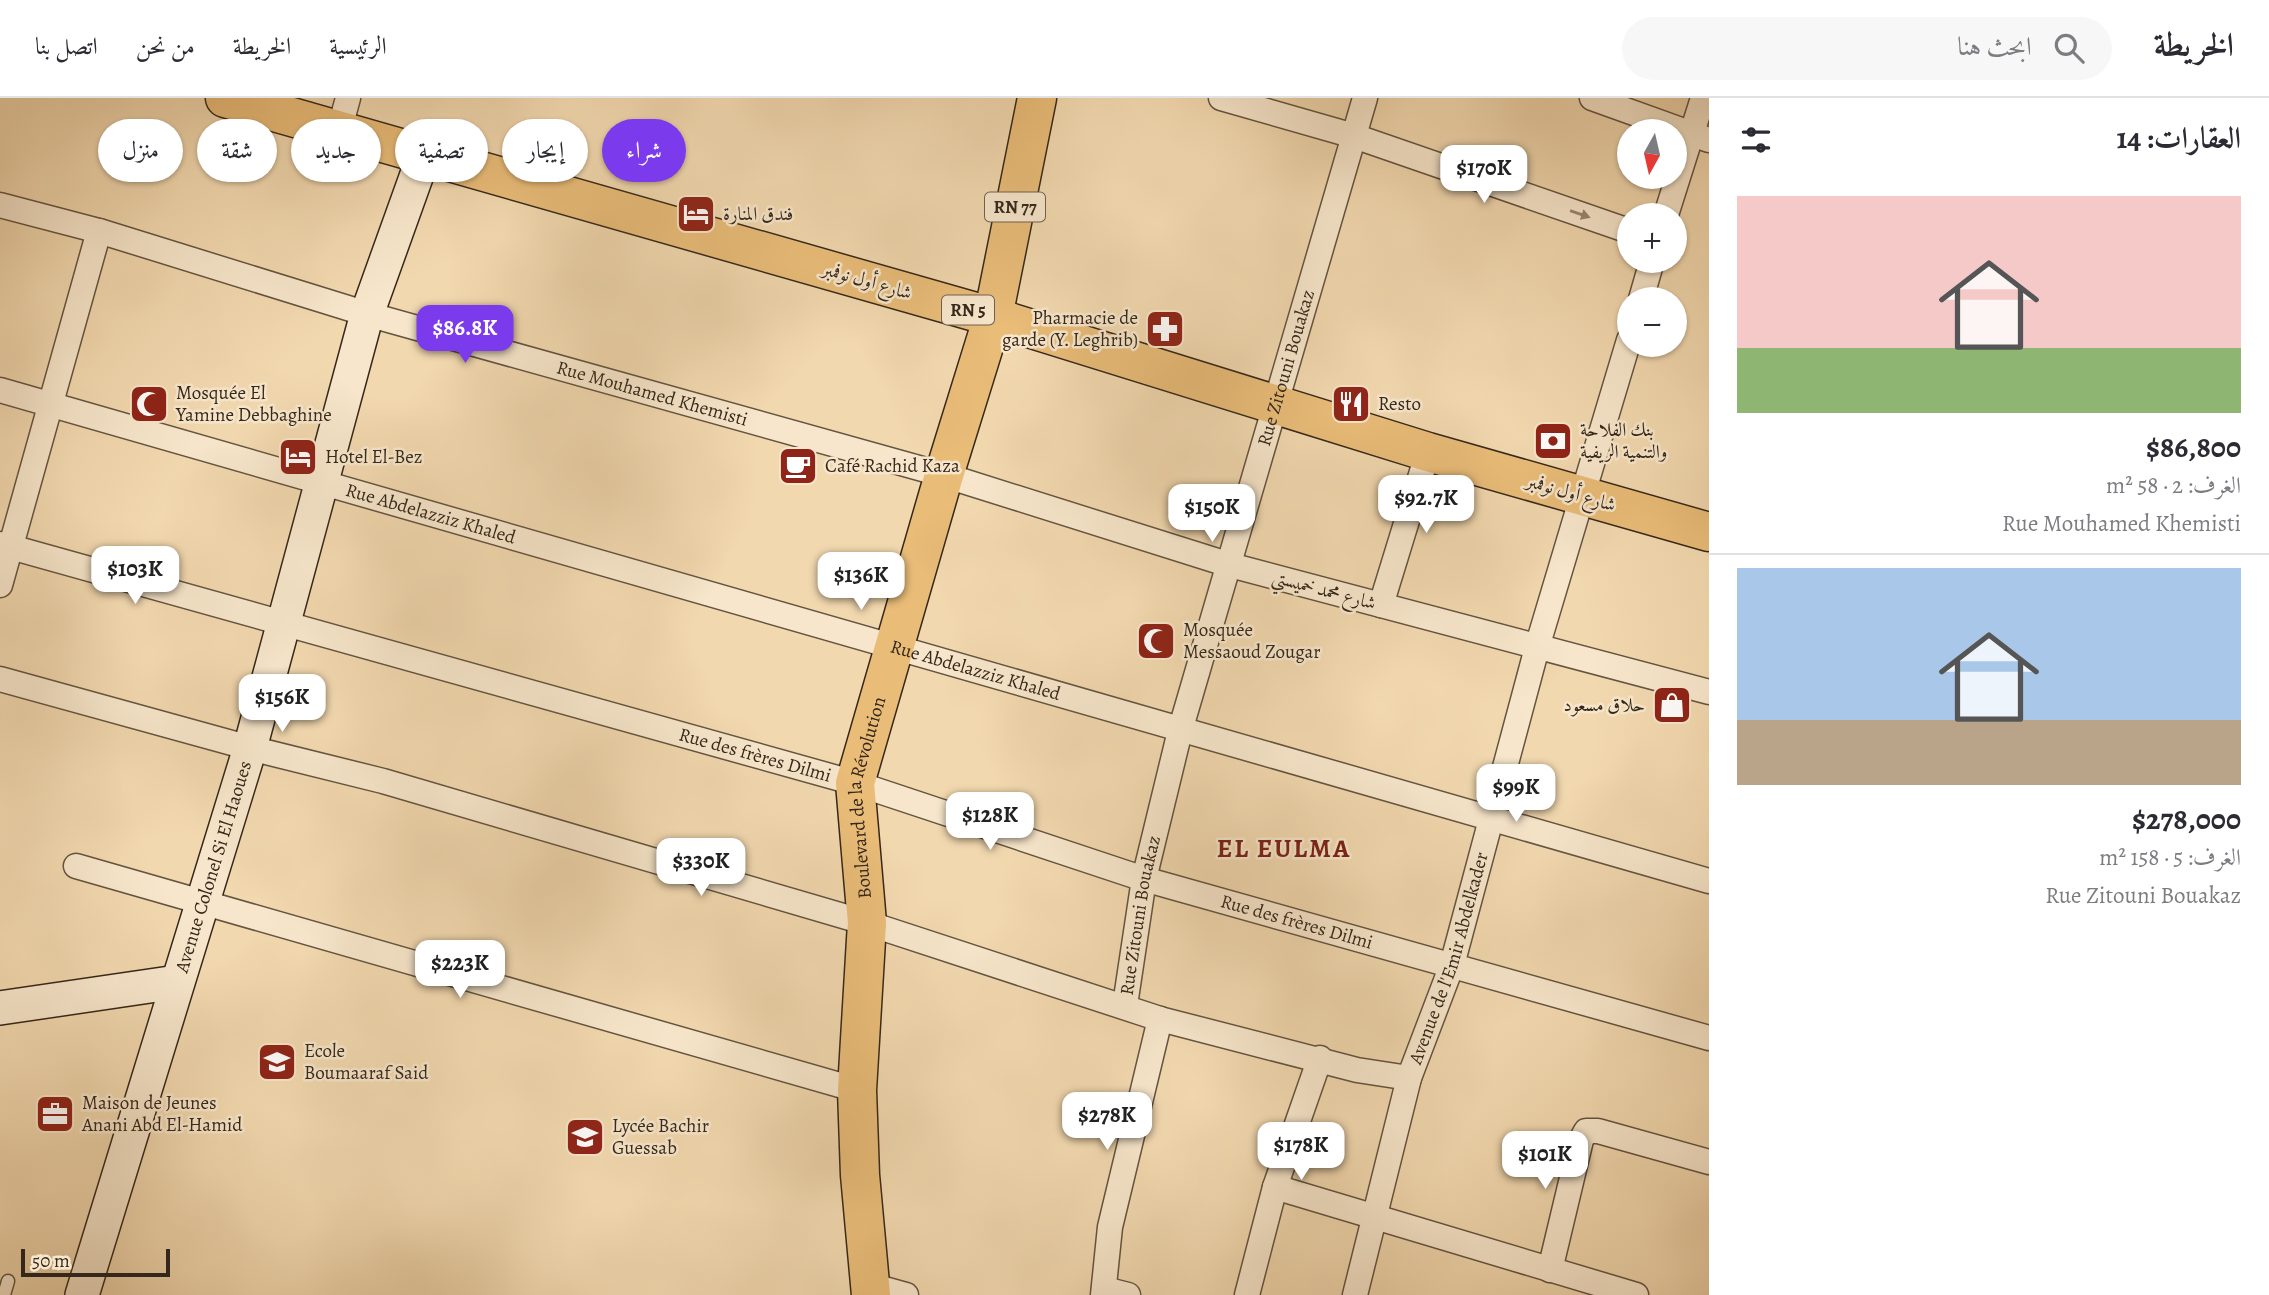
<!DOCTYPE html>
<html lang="ar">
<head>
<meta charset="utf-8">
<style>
	body { margin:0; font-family:Alegreya,Amiri,serif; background:#f7f7f7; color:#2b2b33; direction:rtl; height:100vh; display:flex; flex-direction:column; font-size:26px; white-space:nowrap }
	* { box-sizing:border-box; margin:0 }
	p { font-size:23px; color:#7c7c81 }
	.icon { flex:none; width:38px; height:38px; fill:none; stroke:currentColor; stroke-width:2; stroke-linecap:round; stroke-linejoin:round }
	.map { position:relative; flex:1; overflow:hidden; direction:ltr }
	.drawer { display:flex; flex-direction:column; background:#fff; width:560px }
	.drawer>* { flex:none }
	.banner { position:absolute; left:21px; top:21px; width:665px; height:63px; direction:rtl; display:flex; gap:14px }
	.needle { width:46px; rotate:188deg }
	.buttons { position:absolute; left:1617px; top:21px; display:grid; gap:14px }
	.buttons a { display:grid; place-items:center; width:70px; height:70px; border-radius:50%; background:#fff; box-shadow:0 2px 5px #0004; font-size:35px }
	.scale { position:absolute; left:21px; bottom:18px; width:149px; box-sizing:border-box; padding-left:7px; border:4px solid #35281b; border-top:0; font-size:19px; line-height:24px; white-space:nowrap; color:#35281b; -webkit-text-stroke:5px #f7e6cb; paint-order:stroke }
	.price { position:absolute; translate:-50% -60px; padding:0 16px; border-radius:14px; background:#fff; color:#222; font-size:23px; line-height:46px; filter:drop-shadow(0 2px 4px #0008) }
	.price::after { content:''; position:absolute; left:50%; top:42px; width:21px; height:16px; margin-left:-10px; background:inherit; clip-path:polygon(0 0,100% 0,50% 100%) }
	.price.current { background:#7c3aed; color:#fff }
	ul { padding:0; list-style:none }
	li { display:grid; align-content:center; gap:14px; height:371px; padding:0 28px }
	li+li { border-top:2px solid #e1e1e2 }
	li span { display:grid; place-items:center; height:217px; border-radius:0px; color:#555 }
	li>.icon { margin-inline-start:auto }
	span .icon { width:126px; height:126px; fill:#fffc; stroke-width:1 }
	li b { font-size:30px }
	h2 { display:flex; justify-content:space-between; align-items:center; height:84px; padding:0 28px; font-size:30px }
	.chip { padding:0 24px; border-radius:32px; background:#fff; box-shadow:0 2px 5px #0004; font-size:24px; line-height:63px }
	.chip.current { background:#7c3aed; color:#fff }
	header { display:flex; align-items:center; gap:42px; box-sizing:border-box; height:98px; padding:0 35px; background:#fff; border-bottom:2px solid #e1e1e2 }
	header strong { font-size:33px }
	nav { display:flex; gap:38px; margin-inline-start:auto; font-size:24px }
	.search { width:490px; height:63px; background:#f7f7f7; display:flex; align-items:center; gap:18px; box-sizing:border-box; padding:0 24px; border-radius:38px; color:#7c7c81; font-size:26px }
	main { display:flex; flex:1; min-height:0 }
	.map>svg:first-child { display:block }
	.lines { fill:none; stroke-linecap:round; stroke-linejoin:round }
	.lane-casing { stroke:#645440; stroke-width:15 }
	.street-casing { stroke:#645440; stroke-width:27 }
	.secondary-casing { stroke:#35281b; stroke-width:36 }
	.primary-casing { stroke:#35281b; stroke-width:41 }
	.lane { stroke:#f7e6cb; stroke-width:12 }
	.street { stroke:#f7e6cb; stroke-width:24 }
	.secondary { stroke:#f7e6cb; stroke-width:33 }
	.primary { stroke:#e9bc78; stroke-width:38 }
	.oneway { fill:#968773 }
	.labels { text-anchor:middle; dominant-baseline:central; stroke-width:5; stroke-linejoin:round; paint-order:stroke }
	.shield { fill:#f7e6cb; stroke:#6f6150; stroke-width:2 }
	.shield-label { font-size:18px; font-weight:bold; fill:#35281b }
	.poi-label { font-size:19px; fill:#35281b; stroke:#f7e6cb; text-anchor:start }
	.street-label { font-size:19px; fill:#35281b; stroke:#f7e6cb }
	.district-label { font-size:26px; font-weight:bold; letter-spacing:2px; fill:#7a1f14; stroke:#f7e6cb }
</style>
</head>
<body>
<header>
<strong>الخريطة</strong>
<div class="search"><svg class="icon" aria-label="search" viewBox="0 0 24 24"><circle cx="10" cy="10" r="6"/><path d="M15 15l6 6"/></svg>ابحث هنا</div>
<nav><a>الرئيسية</a><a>الخريطة</a><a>من نحن</a><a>اتصل بنا</a></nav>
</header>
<main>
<section class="drawer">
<h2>العقارات: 14<svg class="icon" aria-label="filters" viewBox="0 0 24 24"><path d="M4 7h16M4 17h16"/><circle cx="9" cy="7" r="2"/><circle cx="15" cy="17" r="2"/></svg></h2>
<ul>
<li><span style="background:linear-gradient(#f6c9c9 70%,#8fb573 0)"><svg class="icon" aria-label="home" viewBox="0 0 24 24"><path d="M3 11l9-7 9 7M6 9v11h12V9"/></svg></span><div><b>$86,800</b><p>الغرف: 2 · 58 m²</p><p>Rue Mouhamed Khemisti</p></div></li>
<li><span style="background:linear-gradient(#a9c7e8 70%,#b9a48a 0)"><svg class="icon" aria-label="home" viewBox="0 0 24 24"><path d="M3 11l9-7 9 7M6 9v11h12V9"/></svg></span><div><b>$278,000</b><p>الغرف: 5 · 158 m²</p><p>Rue Zitouni Bouakaz</p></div></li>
</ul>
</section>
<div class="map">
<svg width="1709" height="1197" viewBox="0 0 1709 1197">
	<rect width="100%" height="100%" fill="#f2d8af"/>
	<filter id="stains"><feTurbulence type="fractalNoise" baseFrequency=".00286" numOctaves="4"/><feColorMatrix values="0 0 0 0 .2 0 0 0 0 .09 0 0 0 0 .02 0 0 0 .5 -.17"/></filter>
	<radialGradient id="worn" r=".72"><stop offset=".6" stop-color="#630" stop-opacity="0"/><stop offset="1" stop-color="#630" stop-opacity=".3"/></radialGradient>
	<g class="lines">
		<g class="lane-casing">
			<polyline id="lane" points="4,1197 8,1183"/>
		</g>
		<g class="street-casing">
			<g id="street">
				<polyline points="1221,0 1354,38 1629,133"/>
				<polyline points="1592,0 1709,42"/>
				<polyline points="339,33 348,0"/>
				<path id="s1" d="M0,107L99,133L367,216L944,377L1230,467L1709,594"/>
				<polyline points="1666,117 1703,0"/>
				<polyline points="1641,201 1652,163"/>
				<path id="s2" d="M0,292L1709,783"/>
				<path id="s3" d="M0,446L855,685L1144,781L1709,940"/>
				<polyline points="0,487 99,133"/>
				<polyline points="1381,507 1428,354"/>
				<polyline points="0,581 250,650 383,683 867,825 1160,921 1357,972 1409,980"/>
				<polyline points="76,768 857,992"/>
				<path id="s4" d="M1125,907L1144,781L1180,633L1365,0"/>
				<polyline points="1275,1089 1636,1197"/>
				<polyline points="1550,1172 1581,1042 1586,1033 1598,1033 1709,1064"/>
				<polyline points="870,1187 906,1197"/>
				<polyline points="1104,1191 1128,1197"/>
				<polyline points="1103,1197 1110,1129 1160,921"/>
				<polyline points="1247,1197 1275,1089 1320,960"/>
				<path id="s5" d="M1355,1197L1409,980L1452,867L1538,546L1629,242"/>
			</g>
		</g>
		<g class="secondary-casing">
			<g id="secondary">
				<polyline points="0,910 177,884"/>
				<path id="s6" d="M82,1197L250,650L367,216L424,57"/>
			</g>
		</g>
		<g class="primary-casing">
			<g id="primary">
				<polyline points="225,0 993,219 1428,354 1709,434"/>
				<path id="s7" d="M871,1197L860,1077L857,992L867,825L855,685L944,377L993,219L1037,0"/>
			</g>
		</g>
		<use href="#lane" class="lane"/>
		<use href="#street" class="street"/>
		<use href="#secondary" class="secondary"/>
		<use href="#primary" class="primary"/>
	</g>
	<defs><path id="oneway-solid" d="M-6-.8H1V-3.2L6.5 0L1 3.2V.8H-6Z" transform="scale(1.75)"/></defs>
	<use class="oneway" href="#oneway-solid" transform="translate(1580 116) rotate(19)"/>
	<defs>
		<g id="hotel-square" transform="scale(2.0125)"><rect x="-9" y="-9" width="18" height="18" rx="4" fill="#8f2418" stroke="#f7e6cb"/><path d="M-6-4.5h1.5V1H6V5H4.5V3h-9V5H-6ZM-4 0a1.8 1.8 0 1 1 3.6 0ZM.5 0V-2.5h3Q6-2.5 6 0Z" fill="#fff"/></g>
		<g id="pharmacy-square" transform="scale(2.0125)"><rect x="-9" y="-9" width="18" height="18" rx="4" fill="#8f2418" stroke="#f7e6cb"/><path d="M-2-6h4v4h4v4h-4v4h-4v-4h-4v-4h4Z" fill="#fff"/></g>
		<g id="mosque-square" transform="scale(2.0125)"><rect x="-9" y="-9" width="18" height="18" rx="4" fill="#8f2418" stroke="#f7e6cb"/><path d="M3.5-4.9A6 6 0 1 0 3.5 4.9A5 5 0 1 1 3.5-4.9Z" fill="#fff"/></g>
		<g id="restaurant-square" transform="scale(2.0125)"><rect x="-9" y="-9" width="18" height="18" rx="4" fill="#8f2418" stroke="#f7e6cb"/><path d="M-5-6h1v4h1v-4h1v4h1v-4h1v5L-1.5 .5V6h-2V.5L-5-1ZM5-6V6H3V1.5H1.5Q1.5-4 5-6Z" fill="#fff"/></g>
		<g id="bank-square" transform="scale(2.0125)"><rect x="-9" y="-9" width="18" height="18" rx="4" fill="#8f2418" stroke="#f7e6cb"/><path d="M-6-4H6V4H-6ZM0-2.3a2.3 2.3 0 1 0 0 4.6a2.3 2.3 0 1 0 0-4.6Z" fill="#fff"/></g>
		<g id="cafe-square" transform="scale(2.0125)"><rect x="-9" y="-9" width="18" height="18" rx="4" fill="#8f2418" stroke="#f7e6cb"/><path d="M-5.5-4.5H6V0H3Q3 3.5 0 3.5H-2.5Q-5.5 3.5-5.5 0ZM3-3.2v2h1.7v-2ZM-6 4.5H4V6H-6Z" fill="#fff"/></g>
		<g id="shop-square" transform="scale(2.0125)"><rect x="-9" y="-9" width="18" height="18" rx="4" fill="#8f2418" stroke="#f7e6cb"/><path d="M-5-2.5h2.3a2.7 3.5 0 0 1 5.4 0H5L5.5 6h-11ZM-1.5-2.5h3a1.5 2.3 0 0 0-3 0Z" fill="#fff"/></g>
		<g id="school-square" transform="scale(2.0125)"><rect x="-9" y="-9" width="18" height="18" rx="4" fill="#8f2418" stroke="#f7e6cb"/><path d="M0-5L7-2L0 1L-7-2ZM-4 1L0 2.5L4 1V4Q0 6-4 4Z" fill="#fff"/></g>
		<g id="office-square" transform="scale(2.0125)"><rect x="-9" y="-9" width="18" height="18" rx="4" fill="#8f2418" stroke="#f7e6cb"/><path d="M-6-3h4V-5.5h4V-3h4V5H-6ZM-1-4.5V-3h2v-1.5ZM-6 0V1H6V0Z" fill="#fff"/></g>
	</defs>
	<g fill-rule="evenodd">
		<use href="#hotel-square" x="696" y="116"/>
		<use href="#pharmacy-square" x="1165" y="231"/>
		<use href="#mosque-square" x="149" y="306"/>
		<use href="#restaurant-square" x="1351" y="306"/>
		<use href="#bank-square" x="1553" y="343"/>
		<use href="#hotel-square" x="298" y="359"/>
		<use href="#cafe-square" x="798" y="368"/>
		<use href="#mosque-square" x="1156" y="543"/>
		<use href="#shop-square" x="1672" y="607"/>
		<use href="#school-square" x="277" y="964"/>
		<use href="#office-square" x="55" y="1016"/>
		<use href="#school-square" x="585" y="1039"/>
	</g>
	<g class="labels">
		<g class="shield">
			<rect x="985" y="94.5" width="60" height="29" rx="5"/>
			<rect x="942" y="197.5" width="52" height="29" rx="5"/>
		</g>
		<g class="shield-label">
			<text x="1015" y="109">RN 77</text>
			<text x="968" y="212">RN 5</text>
		</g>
		<g class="poi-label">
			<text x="723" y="116">فندق المنارة</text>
			<text x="1138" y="220" text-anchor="end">Pharmacie de<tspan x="1138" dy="22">garde (Y. Leghrib)</tspan></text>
			<text x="176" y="295">Mosquée El<tspan x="176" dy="22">Yamine Debbaghine</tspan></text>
			<text x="1378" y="306">Resto</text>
			<text x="1580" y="332">بنك الفلاحة<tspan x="1580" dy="22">والتنمية الريفية</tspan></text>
			<text x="325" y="359">Hotel El-Bez</text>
			<text x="825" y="368">Café Rachid Kaza</text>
			<text x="1183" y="532">Mosquée<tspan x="1183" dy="22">Messaoud Zougar</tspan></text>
			<text x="1645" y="607" text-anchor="end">حلاق مسعود</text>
			<text x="304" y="953">Ecole<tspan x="304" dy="22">Boumaaraf Said</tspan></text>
			<text x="82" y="1005">Maison de Jeunes<tspan x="82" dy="22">Anani Abd El-Hamid</tspan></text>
			<text x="612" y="1028">Lycée Bachir<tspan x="612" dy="22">Guessab</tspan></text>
		</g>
		<g class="street-label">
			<text transform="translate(867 183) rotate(16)">شارع أول نوفمبر</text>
			<text stroke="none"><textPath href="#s4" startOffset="658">Rue Zitouni Bouakaz</textPath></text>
			<text stroke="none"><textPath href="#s1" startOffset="679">Rue Mouhamed Khemisti</textPath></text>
			<text transform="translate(1571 395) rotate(16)">شارع أول نوفمبر</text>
			<text stroke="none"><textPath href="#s2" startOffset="448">Rue Abdelazziz Khaled</textPath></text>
			<text transform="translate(1324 492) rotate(15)">شارع محمد خميستي</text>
			<text stroke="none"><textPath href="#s2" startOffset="1015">Rue Abdelazziz Khaled</textPath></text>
			<text stroke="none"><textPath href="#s3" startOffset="784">Rue des frères Dilmi</textPath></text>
			<text stroke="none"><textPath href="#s7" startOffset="500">Boulevard de la Révolution</textPath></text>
			<text stroke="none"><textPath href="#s6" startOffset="448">Avenue Colonel Si El Haoues</textPath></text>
			<text stroke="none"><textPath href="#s4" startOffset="91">Rue Zitouni Bouakaz</textPath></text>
			<text stroke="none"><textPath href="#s3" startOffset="1351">Rue des frères Dilmi</textPath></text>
			<text stroke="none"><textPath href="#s5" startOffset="350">Avenue de l'Emir Abdelkader</textPath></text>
		</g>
		<g class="district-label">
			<text x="1284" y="750">EL EULMA</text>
		</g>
	</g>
	<rect width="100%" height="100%" filter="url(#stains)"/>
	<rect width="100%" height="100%" fill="url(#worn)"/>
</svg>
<div class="buttons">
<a><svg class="needle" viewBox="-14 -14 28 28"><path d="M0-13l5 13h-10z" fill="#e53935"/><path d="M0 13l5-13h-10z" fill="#7c7c81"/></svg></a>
<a>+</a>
<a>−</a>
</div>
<div class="scale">50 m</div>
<b class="price" style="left:1484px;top:107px">$170K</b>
<b class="price current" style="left:465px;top:267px">$86.8K</b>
<b class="price" style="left:1426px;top:437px">$92.7K</b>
<b class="price" style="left:1212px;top:446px">$150K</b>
<b class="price" style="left:135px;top:508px">$103K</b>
<b class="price" style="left:861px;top:514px">$136K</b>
<b class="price" style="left:282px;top:636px">$156K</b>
<b class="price" style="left:1516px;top:726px">$99K</b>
<b class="price" style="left:990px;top:754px">$128K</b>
<b class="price" style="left:701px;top:800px">$330K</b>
<b class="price" style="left:460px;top:902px">$223K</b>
<b class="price" style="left:1107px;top:1054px">$278K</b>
<b class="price" style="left:1301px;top:1084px">$178K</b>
<b class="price" style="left:1545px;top:1093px">$101K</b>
<div class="banner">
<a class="chip current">شراء</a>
<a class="chip">إيجار</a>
<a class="chip">تصفية</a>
<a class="chip">جديد</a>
<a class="chip">شقة</a>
<a class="chip">منزل</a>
</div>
</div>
</main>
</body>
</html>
